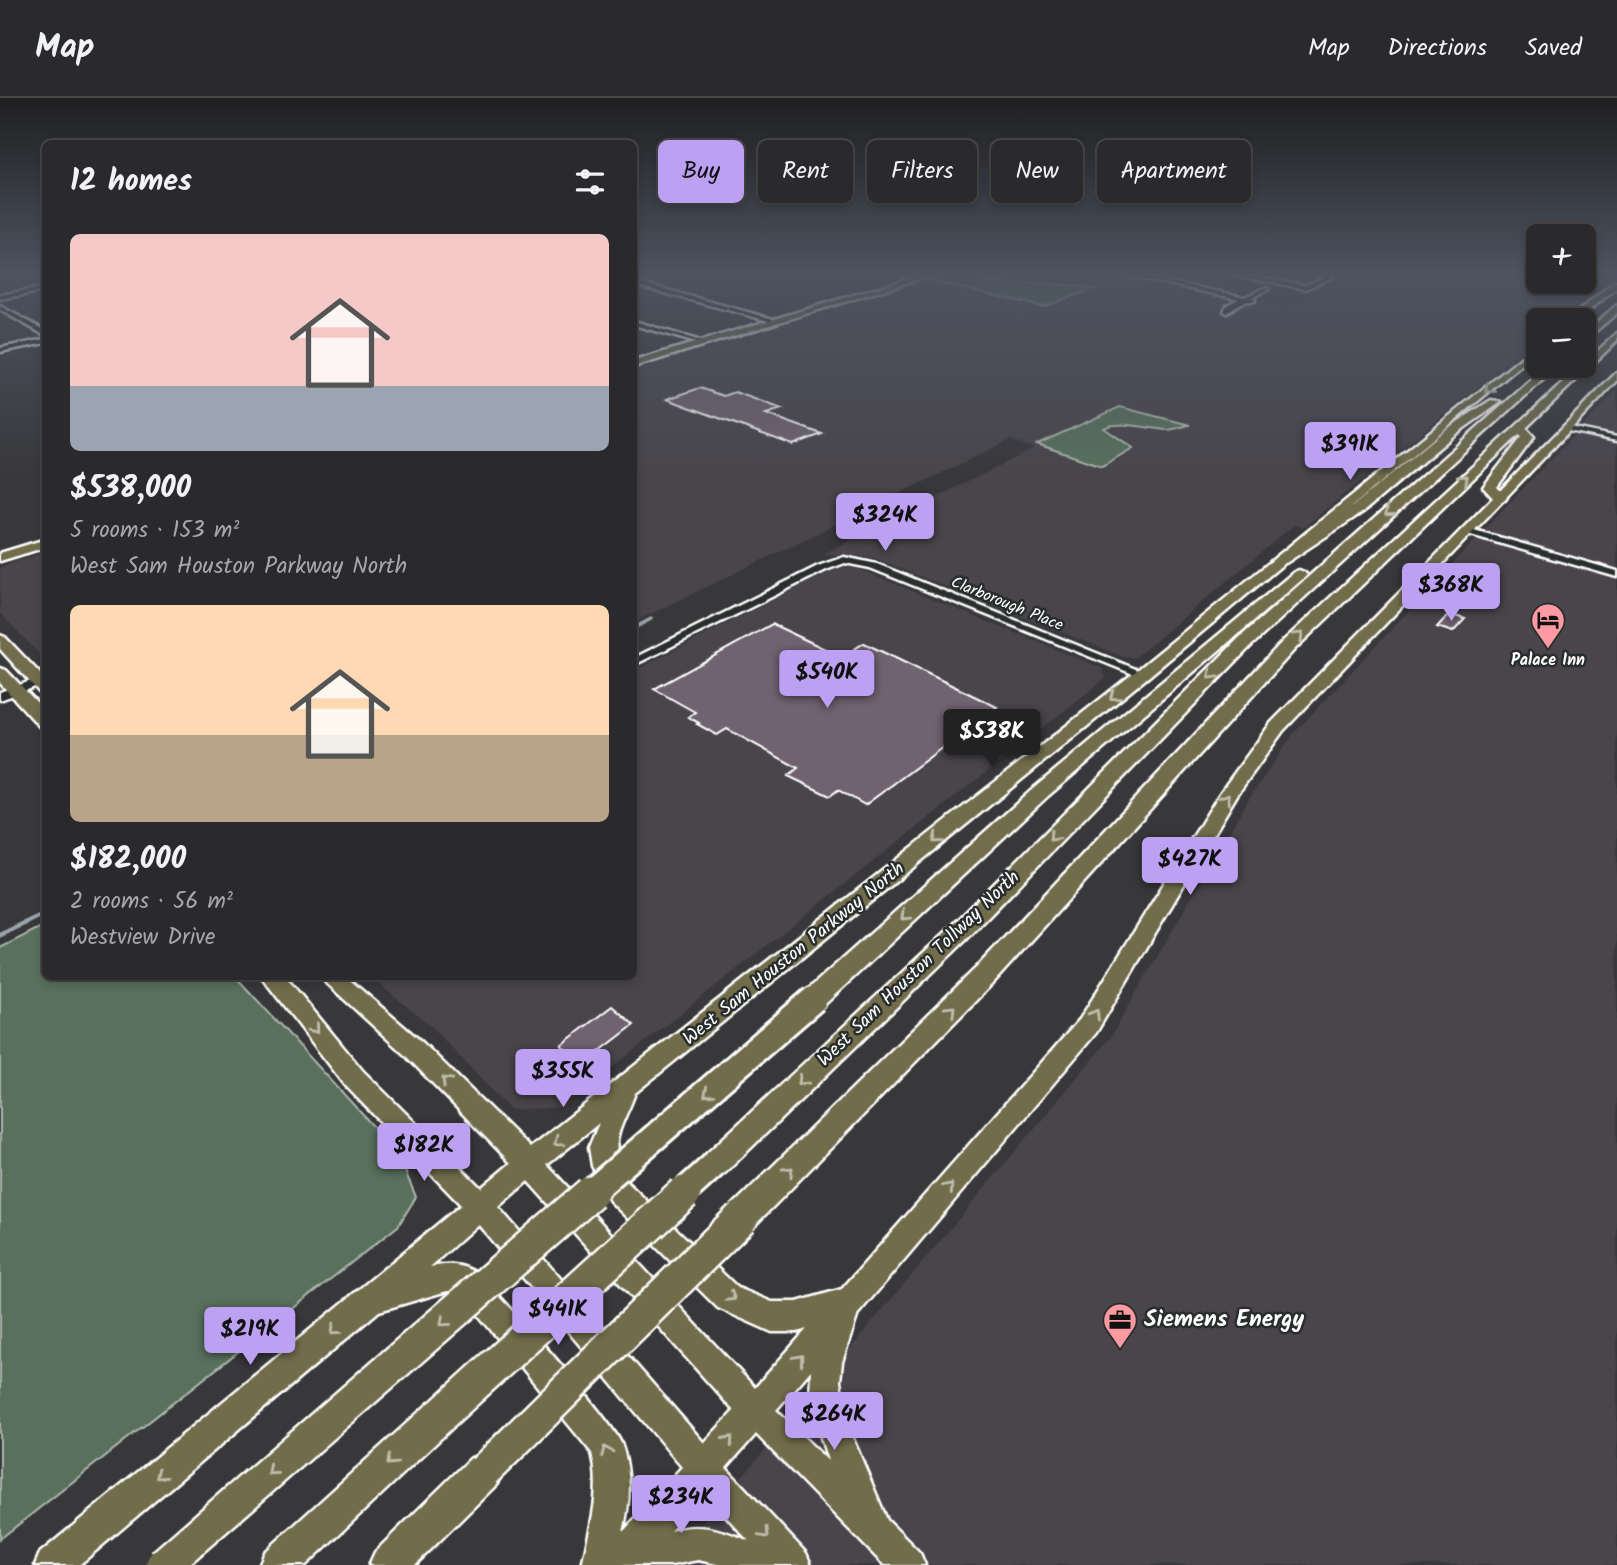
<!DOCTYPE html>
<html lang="en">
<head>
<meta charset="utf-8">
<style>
	body { margin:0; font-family:Kalam,sans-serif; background:#363638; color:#f1f3f6; height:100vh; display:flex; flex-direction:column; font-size:26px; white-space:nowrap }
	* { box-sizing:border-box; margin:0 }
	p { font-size:23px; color:#a5a7a9 }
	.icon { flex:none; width:38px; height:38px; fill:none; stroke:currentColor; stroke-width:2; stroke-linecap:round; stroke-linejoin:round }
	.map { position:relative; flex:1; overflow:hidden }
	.drawer { position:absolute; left:42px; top:42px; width:595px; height:840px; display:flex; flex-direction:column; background:#2a2a2c; border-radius:10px; box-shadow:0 4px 10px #0003,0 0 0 2px #464648 }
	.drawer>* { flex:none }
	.guide { position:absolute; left:658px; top:42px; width:665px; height:63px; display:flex; gap:14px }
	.tools { position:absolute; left:1526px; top:126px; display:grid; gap:14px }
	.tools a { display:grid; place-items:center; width:70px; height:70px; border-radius:10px; background:#2a2a2c; box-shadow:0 4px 10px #0003,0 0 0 2px #464648; font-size:35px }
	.price { position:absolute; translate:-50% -60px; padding:0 16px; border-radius:7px; background:#bca0f2; color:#111; font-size:23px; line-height:46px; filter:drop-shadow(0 2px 4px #0008) }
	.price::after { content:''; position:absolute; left:50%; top:42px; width:21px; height:16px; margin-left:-10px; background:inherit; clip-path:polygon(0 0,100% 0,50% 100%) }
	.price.selected { background:#222; color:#fff }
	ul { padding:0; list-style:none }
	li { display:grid; align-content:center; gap:14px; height:371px; padding:0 28px }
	li span { display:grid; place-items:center; height:217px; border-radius:10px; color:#555 }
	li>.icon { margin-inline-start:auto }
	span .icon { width:126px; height:126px; fill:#fffc; stroke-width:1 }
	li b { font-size:30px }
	h2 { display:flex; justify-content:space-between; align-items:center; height:84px; padding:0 28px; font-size:30px }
	.pill { padding:0 24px; border-radius:10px; background:#2a2a2c; box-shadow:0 4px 10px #0003,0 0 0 2px #464648; font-size:24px; line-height:63px }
	.pill.selected { background:#bca0f2; color:#111 }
	header { display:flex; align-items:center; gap:42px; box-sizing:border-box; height:98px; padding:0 35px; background:#2a2a2c; border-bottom:2px solid #464648 }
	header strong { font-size:33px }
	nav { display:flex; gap:38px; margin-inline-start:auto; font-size:24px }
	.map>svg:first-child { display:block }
	.built { fill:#48454b }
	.green { fill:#59705c; stroke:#acb8ae; stroke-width:2 }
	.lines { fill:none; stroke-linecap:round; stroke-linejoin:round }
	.stream-far1 { stroke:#9ba4ac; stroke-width:3.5 }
	.stream { stroke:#9ba4ac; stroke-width:5 }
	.building { fill:#6f626f; stroke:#fff; stroke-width:2 }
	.minor-casing { stroke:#fff; stroke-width:5 }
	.major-casing { stroke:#fff; stroke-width:5 }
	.highway-casing { stroke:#fff; stroke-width:5 }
	.minor { fill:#2a2d2e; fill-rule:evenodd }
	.major { fill:#716d4b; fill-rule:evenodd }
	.highway { fill:#716d4b; fill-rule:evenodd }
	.highway-bridge-far1-casing { stroke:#fff; stroke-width:31; stroke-linecap:butt }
	.highway-bridge-casing { stroke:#fff; stroke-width:38; stroke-linecap:butt }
	.highway-bridge-far1 { stroke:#716d4b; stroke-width:25 }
	.highway-bridge { stroke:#716d4b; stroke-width:33 }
	.oneway { stroke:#bfbdae }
	.labels { text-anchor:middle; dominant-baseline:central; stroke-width:5; stroke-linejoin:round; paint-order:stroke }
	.far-street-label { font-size:16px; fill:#fff; stroke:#2a2d2e }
	.far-poi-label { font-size:16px; font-weight:bold; fill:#fff; stroke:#2a2d2e }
	.street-label { font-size:19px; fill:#fff; stroke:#2a2d2e }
	.near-poi-label { font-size:23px; font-weight:bold; fill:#fff; stroke:#2a2d2e; text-anchor:start }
</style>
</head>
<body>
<header>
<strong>Map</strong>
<nav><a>Map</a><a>Directions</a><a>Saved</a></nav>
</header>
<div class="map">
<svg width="1617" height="1467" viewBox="0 0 1617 1467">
	<rect width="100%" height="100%" fill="#38383b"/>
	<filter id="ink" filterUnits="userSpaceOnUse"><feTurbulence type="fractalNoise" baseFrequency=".0143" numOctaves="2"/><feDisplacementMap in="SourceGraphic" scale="14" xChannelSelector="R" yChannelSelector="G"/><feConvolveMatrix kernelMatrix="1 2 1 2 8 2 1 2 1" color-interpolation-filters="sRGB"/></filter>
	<g filter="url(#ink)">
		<g class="built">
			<polygon points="947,175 1109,175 1287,210 1357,177 1345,175 1538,175 1538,184 1584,184 1584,175 1617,175 1617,178 1562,222 1538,222 1538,241 1303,430 1294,427 1136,559 1126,560 874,460 823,456 1035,350 1010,342 634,524 634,272"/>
			<polygon points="1617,292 1617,471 1482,433"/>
			<polygon points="1476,441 1617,481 1617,1467 665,1467 778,1337 1110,940 1248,702 1294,635"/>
			<polygon points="45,454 46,454 45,562 0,515 0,469"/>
			<polygon points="846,469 858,471 1102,570 1106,580 562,1009 510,1012 431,928 370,879 634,878 634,573 835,470"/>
		</g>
		<g class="green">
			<path d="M948,175C969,175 979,184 995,185C1029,186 1061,184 1094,191L1043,209L927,182Z"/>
			<path d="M1120,309L1190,327C1183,328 1174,332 1167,332C1150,331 1118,322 1104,330L1133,350L1102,368L1037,346Z"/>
			<polygon points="45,827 46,878 236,879 397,1054 416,1099 398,1128 0,1441 0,850"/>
		</g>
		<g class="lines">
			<polyline class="stream-far1" points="634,530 651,521"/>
			<polyline class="stream" points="0,837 46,815"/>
		</g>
		<g class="building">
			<polygon points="700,290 724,298 735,294 782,311 766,316 822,336 793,347 667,301"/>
			<polygon points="1449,516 1465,521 1453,534 1437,529"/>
			<polygon points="772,526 842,559 864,545 997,609 865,707 838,692 830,698 788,678 798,670 727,631 717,637 697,626 699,625 688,619 695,614 654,591"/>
			<polygon points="612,908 634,927 583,966 561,947"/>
		</g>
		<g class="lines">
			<g class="minor-casing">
				<g id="minor">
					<path d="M1115,175H1124L1245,199L1264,190L1269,191L1251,200L1255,201V203C1240,203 1238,206 1227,215L1224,213L1227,207L1239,201Z"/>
					<polygon points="1225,175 1235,175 1305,187 1325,179 1308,175 1334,178 1306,191"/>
					<polygon points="634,183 777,222 778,223 773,224 634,187"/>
					<polygon points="46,189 46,193 0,201 0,197"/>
					<polygon points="0,208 46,233 46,238 0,212"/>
					<polygon points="634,223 704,244 705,245 700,246 634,227"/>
					<polygon points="46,241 46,245 0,254 0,250"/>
					<polygon points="1564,328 1617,339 1617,343 1564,332"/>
					<polygon points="1467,430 1617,473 1617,479 1464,435 1462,433"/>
					<polygon points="844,459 877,466 1148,576 1146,578 1138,578 870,470 845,465 826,472 634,567 634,560 818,468"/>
					<polygon points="39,580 45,584 43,586 0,602 0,594"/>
				</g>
			</g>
			<g class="major-casing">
				<g id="major">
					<polygon points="927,175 938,175 634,269 634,263"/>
					<polygon points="1614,184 1617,184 1617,190 1577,222 1568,222"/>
					<path d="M1538,246V253L1148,579L635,995C620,1035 606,1045 628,1085L738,1190L772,1204H797L842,1191L1080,921L1220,695L1271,625L1617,274V283L1283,633L1237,697L1096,935L858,1216L842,1264L840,1283L846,1324L887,1422L920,1455L925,1467H884L756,1336L726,1370L806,1455L811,1467H722L698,1462L672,1467H582C590,1430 602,1393 592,1355L477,1215L455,1195L447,1193L379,1213L79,1467H35L40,1455L461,1107L345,987L261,878H285L363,973L481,1090L511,1065L406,958L319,878H345L422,944L530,1050L1136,573ZM599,1025L589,1049L592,1068L610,1103L718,1210L772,1234H797L807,1231L755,1290L547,1067ZM528,1083L734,1313L704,1345L498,1109ZM478,1126L682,1369L623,1434C630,1404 632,1375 621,1345C614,1325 490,1182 471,1172C457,1165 445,1166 430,1169ZM811,1272L810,1303L828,1363L776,1312ZM704,1394L749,1443C721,1432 700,1424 670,1433Z"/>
					<polygon points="46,441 46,449 0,463 0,455"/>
					<polygon points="0,537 5,539 46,582 46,597 40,595 0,551"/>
					<polygon points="0,570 6,572 46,614 46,630 40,629 0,585"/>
				</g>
			</g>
			<g class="highway-casing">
				<g id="highway">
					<polygon points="1617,207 1617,215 1584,243 1584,235"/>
					<polygon points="1617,235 1617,243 1526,330 1534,339 1497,389 1507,399 1505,402 1495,402 1483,389 1522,339 1519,337 1294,552 994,884 752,1130 741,1134 730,1130 726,1120 730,1110 976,870 1282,544"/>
					<polygon points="1547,268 1558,268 1251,548 965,843 725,1075 715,1079 705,1075 701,1066 705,1057 949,831 1239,540"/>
					<polygon points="1491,302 1501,304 1453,338 1363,414 1286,465 1276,465 1274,462 1276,459 1353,408 1445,332"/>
					<polygon points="1299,472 1304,474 1307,477 1304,480 1048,698 823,908 814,911 805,908 802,901 805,894 1034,690 1294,474"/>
					<polygon points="441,1300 453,1305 458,1317 453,1329 306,1467 259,1467 265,1454 429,1305"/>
					<polygon points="484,1355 497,1360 502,1373 497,1386 415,1467 369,1467 375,1454 471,1360"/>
				</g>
			</g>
			<use href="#minor" class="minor"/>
			<use href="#major" class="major"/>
			<use href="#highway" class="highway"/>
			<g class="highway-bridge-far1-casing">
				<g id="highway-bridge-far1">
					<polyline points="589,1096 814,901"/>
					<polyline points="682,1096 715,1066"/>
				</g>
			</g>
			<g class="highway-bridge-casing">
				<g id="highway-bridge">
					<polyline points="441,1317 684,1095"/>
					<polyline points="484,1373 741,1120"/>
					<polyline points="163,1467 591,1095"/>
				</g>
			</g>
			<use href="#highway-bridge-far1" class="highway-bridge-far1"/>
			<use href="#highway-bridge" class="highway-bridge"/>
		</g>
		<defs><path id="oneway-chevron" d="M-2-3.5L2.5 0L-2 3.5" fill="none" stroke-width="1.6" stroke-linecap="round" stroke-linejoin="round" transform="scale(1.75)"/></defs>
		<g class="oneway">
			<use href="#oneway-chevron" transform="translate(1489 291) rotate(140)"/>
			<use href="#oneway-chevron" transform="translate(1464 381) rotate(-43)"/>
			<use href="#oneway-chevron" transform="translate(1389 414) rotate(139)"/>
			<use href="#oneway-chevron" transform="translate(1299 538) rotate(-45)"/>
			<use href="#oneway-chevron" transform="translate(1212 577) rotate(135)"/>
			<use href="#oneway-chevron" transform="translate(1114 598) rotate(142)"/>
			<use href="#oneway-chevron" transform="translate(1226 700) rotate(-58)"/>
			<use href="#oneway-chevron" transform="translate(1053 739) rotate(134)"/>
			<use href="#oneway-chevron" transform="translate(937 741) rotate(141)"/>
			<use href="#oneway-chevron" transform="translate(905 818) rotate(137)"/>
			<use href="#oneway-chevron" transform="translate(951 912) rotate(-45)"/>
			<use href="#oneway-chevron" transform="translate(1095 916) rotate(-59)"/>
			<use href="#oneway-chevron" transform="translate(315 931) rotate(51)"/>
			<use href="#oneway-chevron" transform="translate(446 983) rotate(-135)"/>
			<use href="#oneway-chevron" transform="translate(802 983) rotate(137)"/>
			<use href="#oneway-chevron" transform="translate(708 995) rotate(139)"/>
			<use href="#oneway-chevron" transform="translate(558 1044) rotate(143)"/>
			<use href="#oneway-chevron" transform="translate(789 1073) rotate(-45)"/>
			<use href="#oneway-chevron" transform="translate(949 1089) rotate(-49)"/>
			<use href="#oneway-chevron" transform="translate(731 1199) rotate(31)"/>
			<use href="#oneway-chevron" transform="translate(444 1224) rotate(139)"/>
			<use href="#oneway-chevron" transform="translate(335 1232) rotate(140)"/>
			<use href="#oneway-chevron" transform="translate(799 1261) rotate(-49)"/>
			<use href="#oneway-chevron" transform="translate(729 1342) rotate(-48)"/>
			<use href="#oneway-chevron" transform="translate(606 1353) rotate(-113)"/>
			<use href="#oneway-chevron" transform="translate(391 1363) rotate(137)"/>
			<use href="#oneway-chevron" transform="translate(272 1373) rotate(139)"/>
			<use href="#oneway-chevron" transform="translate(160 1377) rotate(140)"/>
			<use href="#oneway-chevron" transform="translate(765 1436) rotate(47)"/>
		</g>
	</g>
	<linearGradient id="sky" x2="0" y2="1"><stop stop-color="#1f1f20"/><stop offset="0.46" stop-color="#4d5360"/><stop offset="1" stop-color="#4d5360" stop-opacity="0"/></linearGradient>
	<rect width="1617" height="380" fill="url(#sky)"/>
	<defs>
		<g id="hotel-pin" transform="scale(1.75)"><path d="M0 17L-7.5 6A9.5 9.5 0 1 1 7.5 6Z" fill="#ff9aa2" stroke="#2a2d2e"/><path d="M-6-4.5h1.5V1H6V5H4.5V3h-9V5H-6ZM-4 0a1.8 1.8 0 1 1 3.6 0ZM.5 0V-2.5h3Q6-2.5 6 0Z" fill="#111"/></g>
		<g id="office-pin" transform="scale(1.75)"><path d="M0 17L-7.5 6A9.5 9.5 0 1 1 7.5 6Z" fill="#ff9aa2" stroke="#2a2d2e"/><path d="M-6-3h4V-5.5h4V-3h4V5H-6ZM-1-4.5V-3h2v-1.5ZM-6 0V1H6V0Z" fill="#111"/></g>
	</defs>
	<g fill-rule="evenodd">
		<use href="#hotel-pin" x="1548" y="522"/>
		<use href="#office-pin" x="1120" y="1222"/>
	</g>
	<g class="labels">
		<g class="far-street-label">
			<text transform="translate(1007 506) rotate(22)">Clarborough Place</text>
		</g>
		<g class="far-poi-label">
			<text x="1548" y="562">Palace Inn</text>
		</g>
		<g class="street-label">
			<text transform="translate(794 856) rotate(-39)">West Sam Houston Parkway North</text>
			<text transform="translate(919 871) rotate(-44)">West Sam Houston Tollway North</text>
		</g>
		<g class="near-poi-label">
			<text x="1144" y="1222">Siemens Energy</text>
		</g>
	</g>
</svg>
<div class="tools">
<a>+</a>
<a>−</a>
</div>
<b class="price" style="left:1350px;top:384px">$391K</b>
<b class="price" style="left:885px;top:455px">$324K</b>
<b class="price" style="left:1451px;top:525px">$368K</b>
<b class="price" style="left:827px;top:612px">$540K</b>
<b class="price selected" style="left:992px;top:671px">$538K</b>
<b class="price" style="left:1190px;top:799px">$427K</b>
<b class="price" style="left:563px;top:1011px">$355K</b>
<b class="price" style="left:424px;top:1085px">$182K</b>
<b class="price" style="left:558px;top:1249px">$441K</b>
<b class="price" style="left:250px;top:1269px">$219K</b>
<b class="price" style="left:834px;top:1354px">$264K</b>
<b class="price" style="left:681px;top:1437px">$234K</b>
<div class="guide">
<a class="pill selected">Buy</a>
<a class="pill">Rent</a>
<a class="pill">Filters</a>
<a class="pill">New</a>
<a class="pill">Apartment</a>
</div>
<section class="drawer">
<h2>12 homes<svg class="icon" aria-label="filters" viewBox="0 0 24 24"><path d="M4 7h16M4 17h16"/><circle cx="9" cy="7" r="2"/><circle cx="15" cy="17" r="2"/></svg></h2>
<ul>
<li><span style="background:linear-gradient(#f6c9c9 70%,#9aa5b1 0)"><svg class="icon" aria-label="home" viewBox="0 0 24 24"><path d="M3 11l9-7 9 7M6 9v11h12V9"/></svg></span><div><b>$538,000</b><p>5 rooms · 153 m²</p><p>West Sam Houston Parkway North</p></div></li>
<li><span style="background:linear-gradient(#ffd9b3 60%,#b9a48a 0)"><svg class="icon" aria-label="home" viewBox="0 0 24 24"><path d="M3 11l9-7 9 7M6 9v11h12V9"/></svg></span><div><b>$182,000</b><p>2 rooms · 56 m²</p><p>Westview Drive</p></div></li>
</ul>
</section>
</div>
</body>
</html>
